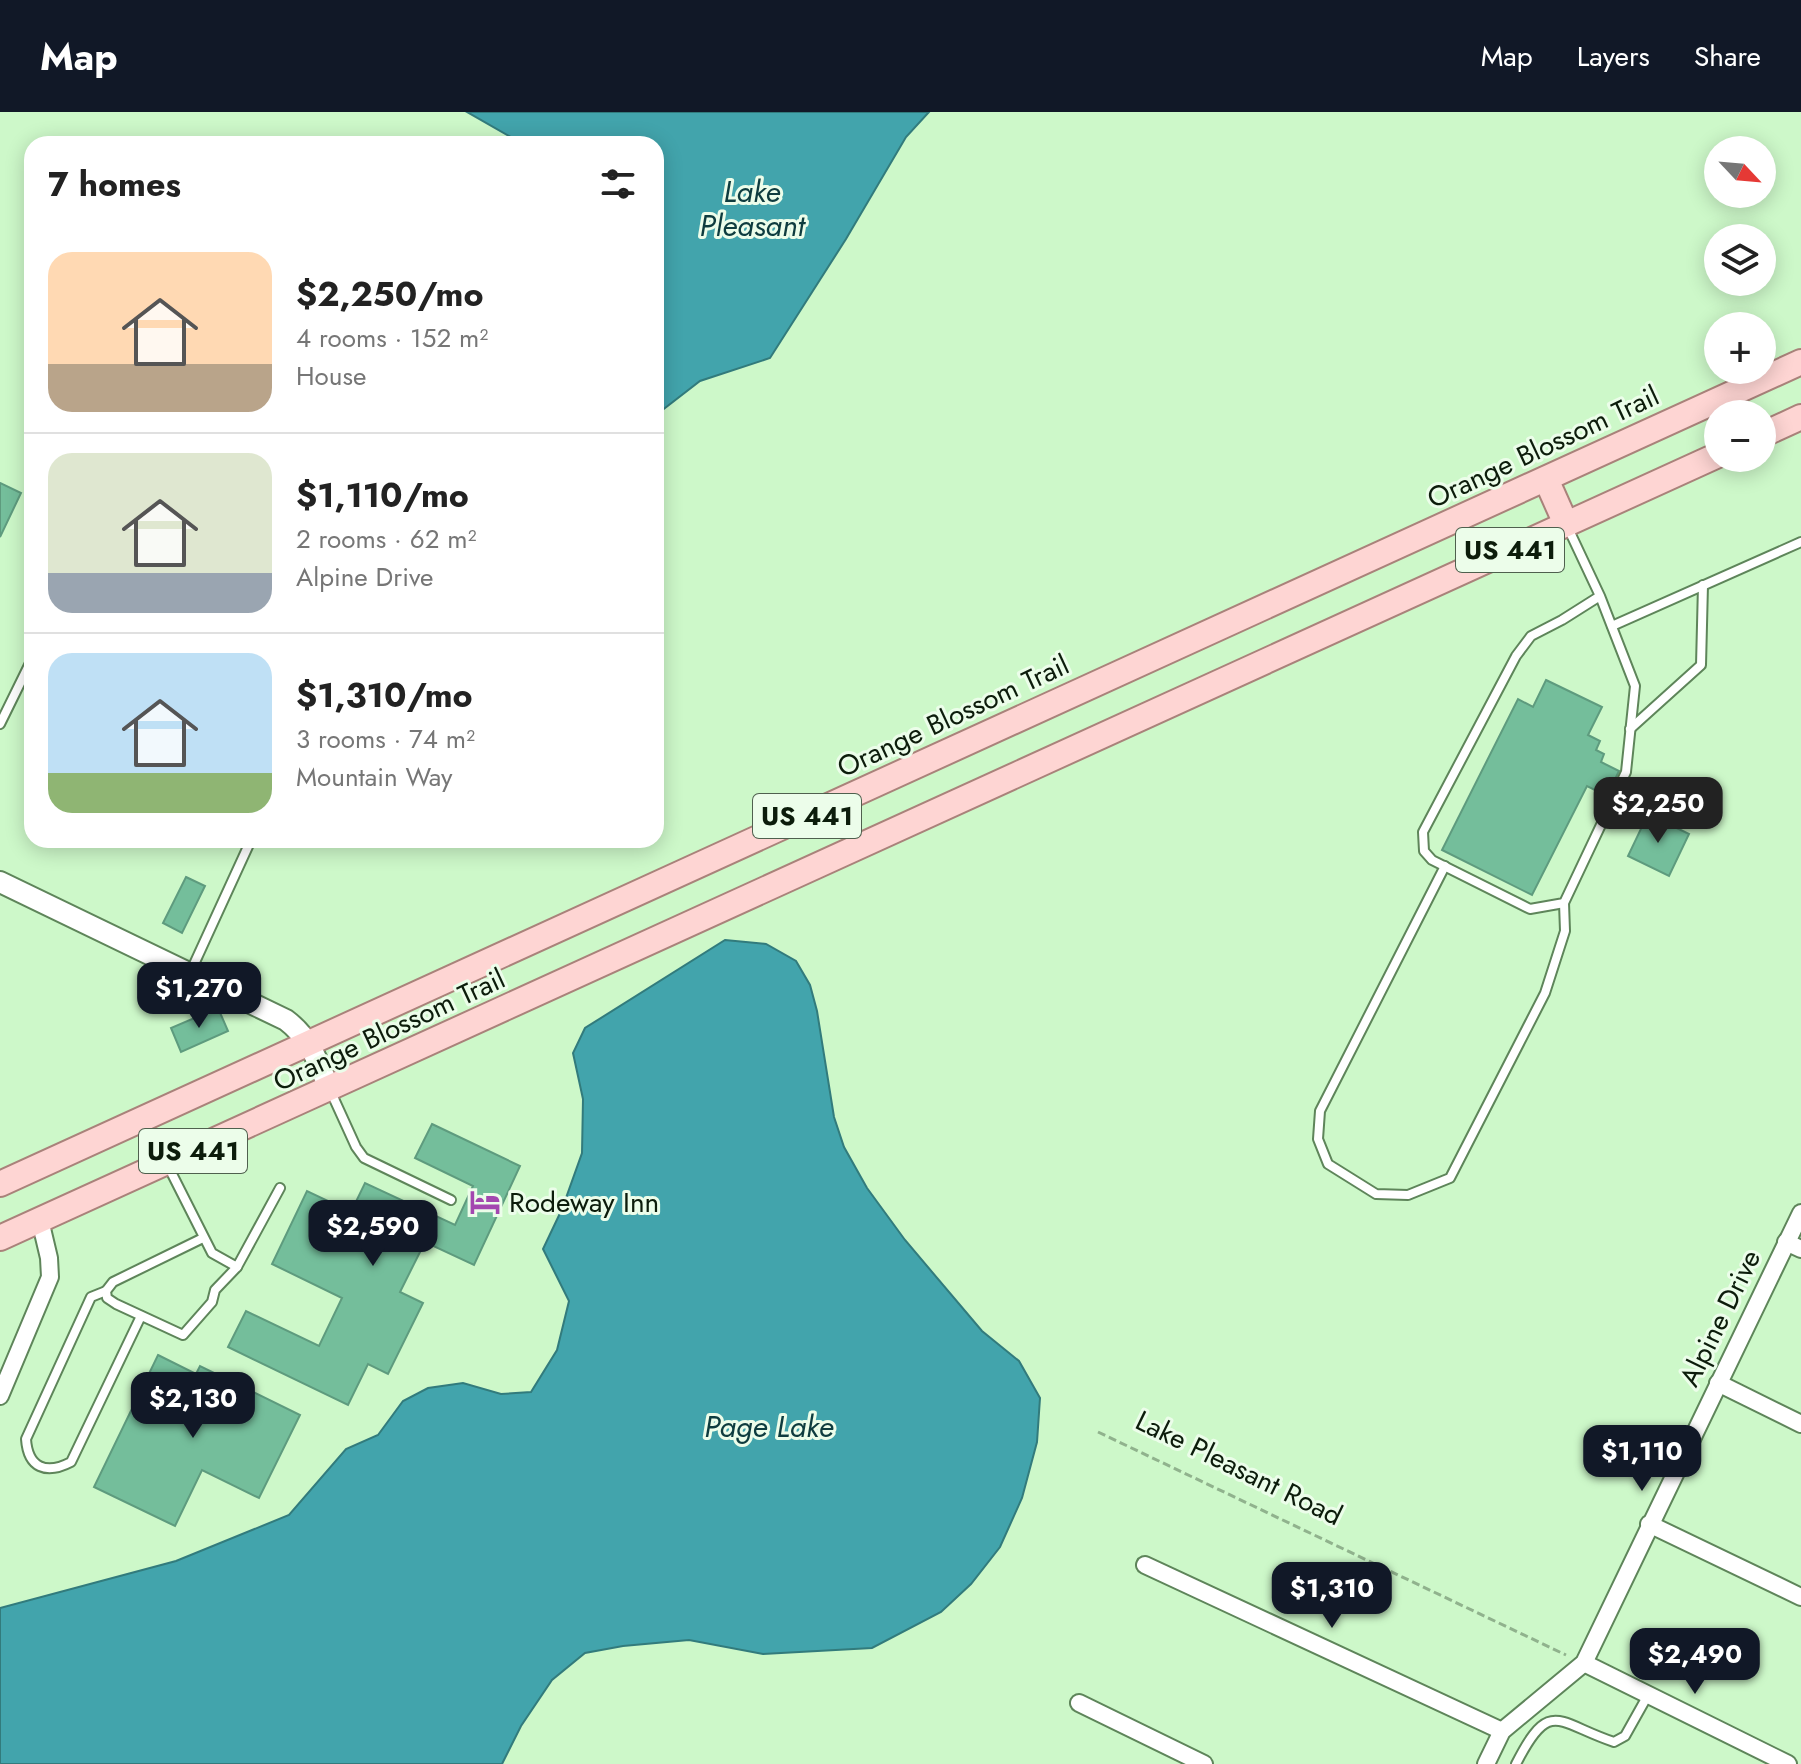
<!DOCTYPE html>
<html lang="en">
<head>
<meta charset="utf-8">
<style>
	body { margin:0; font-family:Jost,sans-serif; background:#f2f2f2; color:#222; height:100vh; display:flex; flex-direction:column; font-size:30px; white-space:nowrap }
	* { box-sizing:border-box; margin:0 }
	p { font-size:26px; color:#767676 }
	.icon { flex:none; width:44px; height:44px; fill:none; stroke:currentColor; stroke-width:2; stroke-linecap:round; stroke-linejoin:round }
	.map { position:relative; flex:1; overflow:hidden }
	.details { position:absolute; left:24px; top:24px; width:640px; height:712px; display:flex; flex-direction:column; background:#fff; border-radius:24px; box-shadow:0 4px 20px #0003 }
	.details>* { flex:none }
	.needle { width:52px; rotate:116deg }
	.buttons { position:absolute; left:1704px; top:24px; display:grid; gap:16px }
	.buttons a { display:grid; place-items:center; width:72px; height:72px; border-radius:50%; background:#fff; box-shadow:0 4px 20px #0003; font-size:40px }
	.price { position:absolute; translate:-50% -68px; padding:0 18px; border-radius:16px; background:#111827; color:#fff; font-size:26px; line-height:52px; filter:drop-shadow(0 2px 4px #0008) }
	.price::after { content:''; position:absolute; left:50%; top:48px; width:24px; height:18px; margin-left:-12px; background:inherit; clip-path:polygon(0 0,100% 0,50% 100%) }
	.price.selected { background:#222; color:#fff }
	ul { padding:0; list-style:none }
	li { display:flex; align-items:center; gap:24px; height:200px; padding:0 24px }
	li+li { border-top:2px solid #e0e0e0 }
	li span { display:grid; place-items:center; flex:none; width:224px; height:160px; border-radius:24px; color:#555 }
	li>.icon { margin-inline-start:auto }
	span .icon { width:96px; height:96px; fill:#fffc; stroke-width:1 }
	li b { font-size:34px }
	h2 { display:flex; justify-content:space-between; align-items:center; height:96px; padding:0 24px; font-size:34px }
	header { display:flex; align-items:center; gap:48px; box-sizing:border-box; height:112px; padding:0 40px; background:#111827; color:#fff }
	header strong { font-size:38px }
	nav { display:flex; gap:44px; margin-inline-start:auto; font-size:28px }
	.map>svg:first-child { display:block }
	.water { fill:#42a4ac; stroke:#327b7c; stroke-width:2 }
	.building { fill:#74be9b; stroke:#5e9b7e; stroke-width:2 }
	.lines { fill:none; stroke-linecap:round; stroke-linejoin:round }
	.service-casing { stroke:#5e855a; stroke-width:12 }
	.minor-casing { stroke:#5e855a; stroke-width:20 }
	.tertiary-casing { stroke:#5e855a; stroke-width:24 }
	.primary-casing { stroke:#a9827a; stroke-width:28 }
	.path { stroke:#90b28d; stroke-width:3; stroke-dasharray:8 4; stroke-linecap:butt }
	.service { stroke:#fff; stroke-width:8 }
	.minor { stroke:#fff; stroke-width:16 }
	.tertiary { stroke:#fff; stroke-width:20 }
	.primary { stroke:#fed5d3; stroke-width:24 }
	.labels { text-anchor:middle; dominant-baseline:central; stroke-width:6; stroke-linejoin:round; paint-order:stroke }
	.shield { fill:#ecfdea; stroke:#4f604e; stroke-width:2 }
	.shield-label { font-size:26px; font-weight:bold; fill:#0c1c0b }
	.street-label { font-size:28px; fill:#0c1c0b; stroke:#ecfdea }
	.poi-label { font-size:28px; fill:#0c1c0b; stroke:#ecfdea; text-anchor:start }
	.water-label { font-size:30px; font-style:italic; fill:#0e3c3f; stroke:#ecfdea }
</style>
</head>
<body>
<header>
<strong>Map</strong>
<nav><a>Map</a><a>Layers</a><a>Share</a></nav>
</header>
<div class="map">
<svg width="1801" height="1652" viewBox="0 0 1801 1652">
	<rect width="100%" height="100%" fill="#cdf8c9"/>
	<g class="water">
		<polygon points="467,0 929,0 906,25 846,127 770,246 700,269 656,303 656,32 523,32"/>
		<polygon points="725,828 766,832 796,849 810,873 817,899 834,1005 844,1035 867,1076 905,1128 982,1219 1019,1249 1040,1286 1037,1330 1022,1386 1000,1435 971,1472 941,1500 872,1536 763,1542 689,1528 623,1534 585,1541 552,1568 521,1614 502,1652 0,1652 0,1496 176,1449 289,1403 346,1337 378,1323 403,1289 428,1276 463,1271 501,1282 531,1280 557,1238 569,1189 543,1137 562,1097 582,1041 583,987 573,941 585,916"/>
	</g>
	<g class="building">
		<polygon points="0,371 21,381 0,425"/>
		<polygon points="1546,568 1602,595 1588,623 1600,629 1596,638 1604,642 1601,650 1619,659 1607,684 1587,674 1532,783 1442,738 1518,587 1533,595"/>
		<polygon points="1648,702 1689,722 1669,764 1628,744"/>
		<polygon points="186,765 205,774 182,821 163,811"/>
		<polygon points="218,896 228,919 181,940 171,916"/>
		<polygon points="432,1012 520,1054 474,1153 425,1130 400,1180 423,1191 388,1262 368,1252 348,1293 228,1235 246,1199 319,1234 342,1186 272,1152 307,1079 351,1100 365,1071 455,1113 473,1074 415,1046"/>
		<polygon points="158,1243 196,1262 200,1254 300,1303 259,1386 202,1358 175,1414 94,1375"/>
	</g>
	<g class="lines">
		<g class="service-casing">
			<g id="service">
				<polyline points="1568,416 1600,484 1635,574 1626,660 1564,791 1530,797 1432,748 1424,739 1423,720 1516,544 1531,524 1562,508 1600,484"/>
				<polyline points="1612,514 1801,430"/>
				<polyline points="0,612 32,547"/>
				<polyline points="1630,617 1701,553 1703,473"/>
				<polyline points="1445,754 1320,999 1318,1027 1328,1052 1376,1082 1408,1083 1450,1066 1545,881 1565,819 1564,791"/>
				<polyline points="190,861 251,728"/>
				<polyline points="330,978 356,1035 364,1046 451,1088"/>
				<polyline points="167,1052 212,1141 237,1155 280,1076"/>
				<polyline points="203,1126 113,1170 106,1179 107,1186 116,1192 183,1223 212,1190 215,1178 237,1155"/>
				<path d="M106,1179L91,1185L26,1327C28,1356 46,1363 71,1350L141,1204"/>
				<path d="M1516,1652C1550,1585 1557,1611 1614,1630L1625,1624L1648,1583"/>
			</g>
		</g>
		<g class="minor-casing">
			<g id="minor">
				<polyline points="1786,1130 1801,1137"/>
				<polyline points="1718,1271 1801,1312"/>
				<polyline points="0,1284 50,1165 49,1146 40,1108"/>
				<polyline points="1649,1412 1801,1485"/>
				<polyline points="1145,1453 1502,1619"/>
				<polyline points="1584,1551 1788,1652"/>
				<polyline points="1079,1591 1204,1652"/>
				<polyline points="1486,1652 1502,1619 1584,1551 1801,1101"/>
			</g>
		</g>
		<g class="tertiary-casing">
			<path id="tertiary" d="M0,770L286,908C310,926 318,950 330,978"/>
		</g>
		<g class="primary-casing">
			<g id="primary">
				<polyline points="1762,323 1801,305"/>
				<polyline points="1546,367 1566,412"/>
				<polyline points="0,1072 1801,250"/>
				<polyline points="0,1126 1718,343"/>
			</g>
		</g>
		<polyline class="path" points="1098,1320 1566,1543"/>
		<use href="#service" class="service"/>
		<use href="#minor" class="minor"/>
		<use href="#tertiary" class="tertiary"/>
		<use href="#primary" class="primary"/>
	</g>
	<defs>
		<g id="hotel-bare" transform="scale(2.4)"><path d="M-6-4.5h1.5V1H6V5H4.5V3h-9V5H-6ZM-4 0a1.8 1.8 0 1 1 3.6 0ZM.5 0V-2.5h3Q6-2.5 6 0Z" fill="#a347b0" stroke="#ecfdea" stroke-width="2.5" paint-order="stroke"/></g>
	</defs>
	<g fill-rule="evenodd">
		<use href="#hotel-bare" x="485" y="1090"/>
	</g>
	<g class="labels">
		<g class="shield">
			<rect x="1456" y="416" width="108" height="44" rx="6"/>
			<rect x="753" y="682" width="108" height="44" rx="6"/>
			<rect x="139" y="1017" width="108" height="44" rx="6"/>
		</g>
		<g class="shield-label">
			<text x="1510" y="438">US 441</text>
			<text x="807" y="704">US 441</text>
			<text x="193" y="1039">US 441</text>
		</g>
		<g class="street-label">
			<text transform="translate(1543 335) rotate(-25)">Orange Blossom Trail</text>
			<text transform="translate(953 604) rotate(-25)">Orange Blossom Trail</text>
			<text transform="translate(389 918) rotate(-25)">Orange Blossom Trail</text>
			<text transform="translate(1720 1206) rotate(-64)">Alpine Drive</text>
			<text transform="translate(1239 1356) rotate(26)">Lake Pleasant Road</text>
		</g>
		<g class="poi-label">
			<text x="509" y="1090">Rodeway Inn</text>
		</g>
		<g class="water-label">
			<text x="752" y="79">Lake<tspan x="752" dy="34">Pleasant</tspan></text>
			<text x="769" y="1314">Page Lake</text>
		</g>
	</g>
</svg>
<div class="buttons">
<a><svg class="needle" viewBox="-14 -14 28 28"><path d="M0-13l5 13h-10z" fill="#e53935"/><path d="M0 13l5-13h-10z" fill="#767676"/></svg></a>
<a><svg class="icon" aria-label="layers" viewBox="0 0 24 24"><path d="M12 4l9 5-9 5-9-5zM3 14l9 5 9-5"/></svg></a>
<a>+</a>
<a>−</a>
</div>
<b class="price selected" style="left:1658px;top:733px">$2,250</b>
<b class="price" style="left:199px;top:918px">$1,270</b>
<b class="price" style="left:373px;top:1156px">$2,590</b>
<b class="price" style="left:193px;top:1328px">$2,130</b>
<b class="price" style="left:1642px;top:1381px">$1,110</b>
<b class="price" style="left:1332px;top:1518px">$1,310</b>
<b class="price" style="left:1695px;top:1584px">$2,490</b>
<section class="details">
<h2>7 homes<svg class="icon" aria-label="filters" viewBox="0 0 24 24"><path d="M4 7h16M4 17h16"/><circle cx="9" cy="7" r="2"/><circle cx="15" cy="17" r="2"/></svg></h2>
<ul>
<li><span style="background:linear-gradient(#ffd9b3 70%,#b9a48a 0)"><svg class="icon" aria-label="home" viewBox="0 0 24 24"><path d="M3 11l9-7 9 7M6 9v11h12V9"/></svg></span><div><b>$2,250/mo</b><p>4 rooms · 152 m²</p><p>House</p></div></li>
<li><span style="background:linear-gradient(#dfe7d0 75%,#9aa5b1 0)"><svg class="icon" aria-label="home" viewBox="0 0 24 24"><path d="M3 11l9-7 9 7M6 9v11h12V9"/></svg></span><div><b>$1,110/mo</b><p>2 rooms · 62 m²</p><p>Alpine Drive</p></div></li>
<li><span style="background:linear-gradient(#bfe0f5 75%,#8fb573 0)"><svg class="icon" aria-label="home" viewBox="0 0 24 24"><path d="M3 11l9-7 9 7M6 9v11h12V9"/></svg></span><div><b>$1,310/mo</b><p>3 rooms · 74 m²</p><p>Mountain Way</p></div></li>
</ul>
</section>
</div>
</body>
</html>
